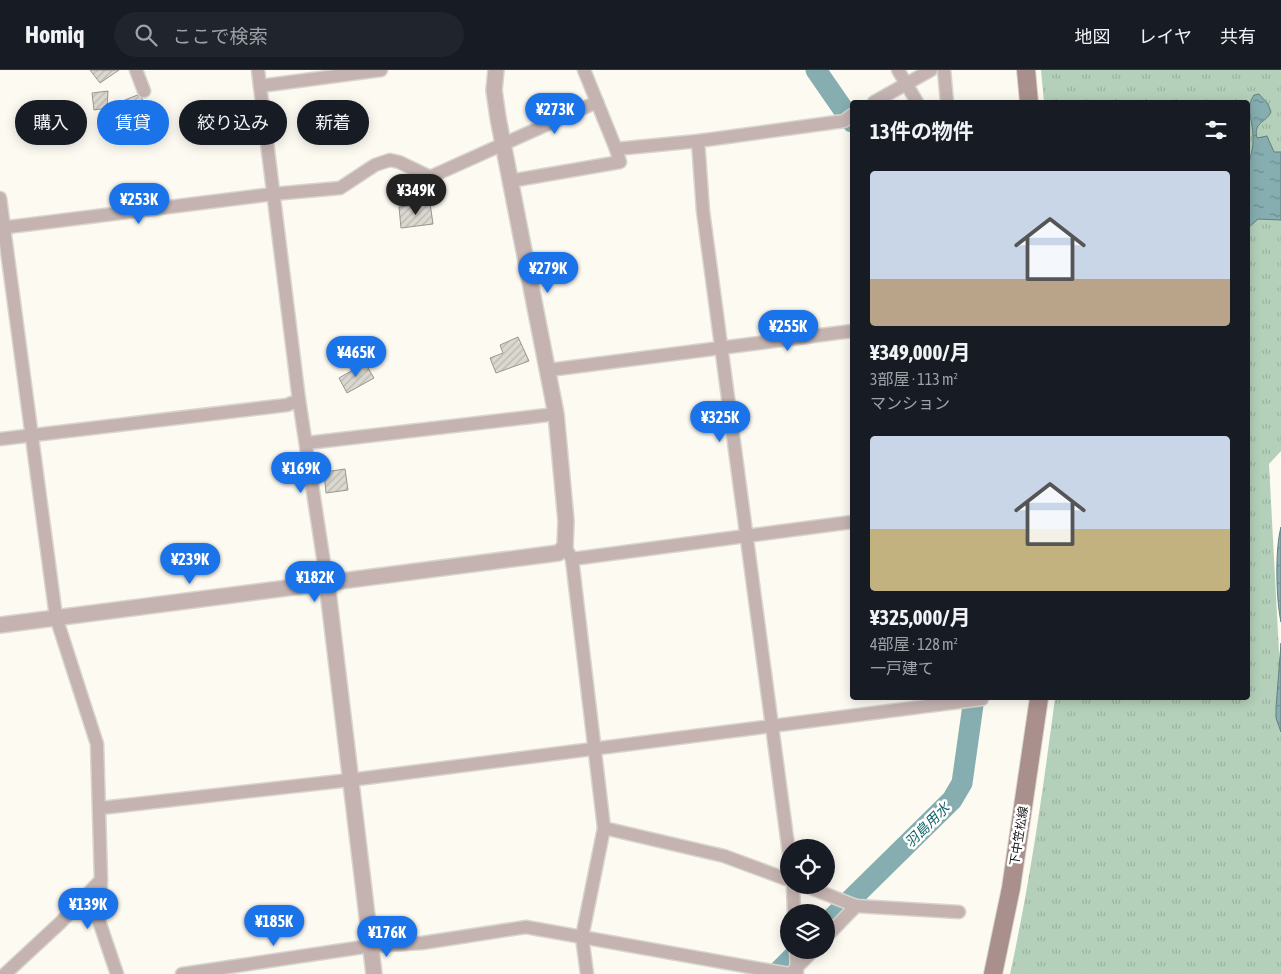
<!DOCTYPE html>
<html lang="ja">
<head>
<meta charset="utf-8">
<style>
	body { margin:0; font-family:"Asap Condensed","Noto Sans JP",sans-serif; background:#20242c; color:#f1f3f6; height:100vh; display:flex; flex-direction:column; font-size:19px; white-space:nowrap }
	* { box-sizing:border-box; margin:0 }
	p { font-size:16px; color:#9ea1a6 }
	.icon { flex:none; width:28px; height:28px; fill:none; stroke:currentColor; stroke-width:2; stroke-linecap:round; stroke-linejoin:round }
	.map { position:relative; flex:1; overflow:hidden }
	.details { position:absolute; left:850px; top:30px; width:400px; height:600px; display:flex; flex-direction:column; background:#171b24; border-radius:5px; box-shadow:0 2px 12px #0003 }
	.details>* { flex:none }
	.banner { position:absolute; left:15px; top:30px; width:475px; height:45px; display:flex; gap:10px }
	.fabs { position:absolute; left:780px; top:769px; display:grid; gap:10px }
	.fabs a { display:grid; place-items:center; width:55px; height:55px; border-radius:50%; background:#171b24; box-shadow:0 2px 12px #0003; font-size:25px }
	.price { position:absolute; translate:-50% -42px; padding:0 11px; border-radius:18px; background:#1a73e8; color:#fff; font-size:16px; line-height:32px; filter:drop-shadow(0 1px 2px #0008) }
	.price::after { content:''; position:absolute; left:50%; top:30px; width:15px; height:11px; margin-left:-8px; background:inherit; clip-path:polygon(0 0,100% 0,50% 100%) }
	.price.on { background:#222; color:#fff }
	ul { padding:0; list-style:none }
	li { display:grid; align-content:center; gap:10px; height:265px; padding:0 20px }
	li span { display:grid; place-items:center; height:155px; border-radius:5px; color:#555 }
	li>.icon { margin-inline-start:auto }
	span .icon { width:90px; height:90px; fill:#fffc; stroke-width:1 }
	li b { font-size:21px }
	h2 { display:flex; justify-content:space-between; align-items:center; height:60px; padding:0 20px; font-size:21px }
	.chip { padding:0 18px; border-radius:22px; background:#171b24; box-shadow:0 2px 12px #0003; font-size:18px; line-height:45px }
	.chip.on { background:#1a73e8; color:#fff }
	header { display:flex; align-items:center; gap:30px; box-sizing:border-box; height:70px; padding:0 25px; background:#171b24; border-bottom:1px solid #363941 }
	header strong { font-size:24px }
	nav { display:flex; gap:28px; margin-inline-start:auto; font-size:18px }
	.search { width:350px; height:45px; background:#20242c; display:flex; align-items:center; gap:12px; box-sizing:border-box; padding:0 18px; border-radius:28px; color:#9ea1a6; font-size:19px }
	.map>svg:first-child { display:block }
	.grass { fill:url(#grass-tufts) }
	.water { fill:url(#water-ripples); stroke:#647f80 }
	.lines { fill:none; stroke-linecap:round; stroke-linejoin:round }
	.river { stroke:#86aeb0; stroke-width:21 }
	.building { fill:url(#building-hatch); stroke:#98968e }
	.minor-casing { stroke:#d8d5ce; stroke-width:15 }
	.tertiary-casing { stroke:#d8d5ce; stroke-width:18 }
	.secondary-casing { stroke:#d8d5ce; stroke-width:20 }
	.minor { stroke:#c4b3b1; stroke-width:12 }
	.tertiary { stroke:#c4b3b1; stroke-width:15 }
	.secondary { stroke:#a9908d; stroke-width:18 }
	.labels { text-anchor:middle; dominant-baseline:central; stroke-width:5; stroke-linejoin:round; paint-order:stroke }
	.street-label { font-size:12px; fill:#131210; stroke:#fff }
	.water-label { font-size:14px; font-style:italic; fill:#116468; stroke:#fff }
</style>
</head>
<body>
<header>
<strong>Homiq</strong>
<div class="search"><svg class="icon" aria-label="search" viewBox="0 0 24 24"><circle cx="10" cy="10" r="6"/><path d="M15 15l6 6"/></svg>ここで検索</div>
<nav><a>地図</a><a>レイヤ</a><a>共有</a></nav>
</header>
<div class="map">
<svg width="1281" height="904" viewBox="0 0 1281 904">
	<defs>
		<pattern id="grass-tufts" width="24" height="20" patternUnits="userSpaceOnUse" patternTransform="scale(1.25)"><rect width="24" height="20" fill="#b4d0ba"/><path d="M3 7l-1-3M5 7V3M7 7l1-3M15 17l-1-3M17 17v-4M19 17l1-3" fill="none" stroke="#9ab29f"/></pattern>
		<pattern id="water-ripples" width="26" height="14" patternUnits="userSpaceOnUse" patternTransform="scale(1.25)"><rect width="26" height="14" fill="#86aeb0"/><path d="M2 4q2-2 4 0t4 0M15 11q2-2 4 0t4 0" fill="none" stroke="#6c8c8e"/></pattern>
		<pattern id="building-hatch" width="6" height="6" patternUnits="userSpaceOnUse" patternTransform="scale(1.25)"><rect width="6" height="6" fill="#dad8cf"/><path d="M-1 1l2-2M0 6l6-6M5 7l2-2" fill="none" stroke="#bab8b1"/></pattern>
	</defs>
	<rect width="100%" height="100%" fill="#fdfaf2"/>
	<path class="grass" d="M1041,0H1281V381L1269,394L1281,620V904H1010C1030,813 1043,720 1055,628H1248V32H1044Z"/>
	<g class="water">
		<path d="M1259,24L1268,34L1271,42C1266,53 1253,52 1257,68L1267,66L1274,82H1281V150L1258,149L1248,158C1247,139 1245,119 1248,100C1249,88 1254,80 1253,66C1253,51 1245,38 1254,25Z"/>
		<path d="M1281,457V552C1276,529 1275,479 1281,457Z"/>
		<polygon points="1281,573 1281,662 1276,648 1276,638"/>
	</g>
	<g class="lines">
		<g class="river">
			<polyline points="816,0 852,52"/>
			<polyline points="826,854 952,730 962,713 974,628"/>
			<polyline points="776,904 800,880"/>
		</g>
	</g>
	<g class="building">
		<polygon points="90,0 119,0 100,13"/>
		<polygon points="108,21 107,38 94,40 92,23"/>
		<polygon points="140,24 145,36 124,43 120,32"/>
		<polygon points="430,133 433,154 401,158 399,137"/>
		<polygon points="518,267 529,291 496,303 490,288 503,283 500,275"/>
		<polygon points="365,293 374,308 347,323 339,308"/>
		<polygon points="345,399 348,420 326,423 324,402"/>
	</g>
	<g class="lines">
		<g class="minor-casing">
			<g id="minor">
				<polyline points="136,0 144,21"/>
				<polyline points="258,0 299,330 327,513"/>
				<polyline points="584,0 616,79"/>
				<polyline points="898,0 917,32"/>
				<polyline points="944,0 947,32"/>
				<polyline points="260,16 381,0"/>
				<polyline points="874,32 931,0"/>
				<polyline points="698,71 703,141 789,783"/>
				<polyline points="510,111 620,92 616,79 698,71 844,51 852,45"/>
				<polyline points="0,128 56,547 97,674 101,810 60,853 5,904"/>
				<polyline points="0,158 273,124 340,118 375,95 390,90 399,92 430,107 597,32"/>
				<polyline points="549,300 852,261"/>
				<polyline points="0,369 287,335 299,330"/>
				<polyline points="307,373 556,344"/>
				<polyline points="565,477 572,489 604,758 582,867 587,904"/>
				<polyline points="572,489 852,452"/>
				<polyline points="101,738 350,710 982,629"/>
				<polyline points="604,758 724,786 789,810"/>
				<polyline points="101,810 99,851 117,904"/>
				<polyline points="793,815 794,842"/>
				<polyline points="803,815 856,836 959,842"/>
				<polyline points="826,867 856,836"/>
				<polyline points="796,880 797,902"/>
				<polyline points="182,904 370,876 422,873 526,857 789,904"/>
				<polyline points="790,904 814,880"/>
			</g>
		</g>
		<g class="tertiary-casing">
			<g id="tertiary">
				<polyline points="327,513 374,904"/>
				<polyline points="0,555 558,483 565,477 566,451 556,344 498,48 494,20 496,0"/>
			</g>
		</g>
		<g class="secondary-casing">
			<g id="secondary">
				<polyline points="1026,0 1029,32"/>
				<polyline points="993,904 1011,818 1039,628"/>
			</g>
		</g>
		<use href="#minor" class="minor"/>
		<use href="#tertiary" class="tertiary"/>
		<use href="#secondary" class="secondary"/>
	</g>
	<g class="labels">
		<g class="street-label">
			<text transform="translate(1019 766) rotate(-81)">下中笠松線</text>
		</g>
		<g class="water-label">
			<text transform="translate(927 755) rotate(-45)">羽島用水</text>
		</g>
	</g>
</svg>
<div class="fabs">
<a><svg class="icon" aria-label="locate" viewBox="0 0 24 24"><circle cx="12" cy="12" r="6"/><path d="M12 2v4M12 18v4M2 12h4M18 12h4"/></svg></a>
<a><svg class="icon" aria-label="layers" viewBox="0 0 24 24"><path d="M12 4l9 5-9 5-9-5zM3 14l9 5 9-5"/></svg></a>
</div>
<b class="price" style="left:555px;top:65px">¥273K</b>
<b class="price on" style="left:416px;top:146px">¥349K</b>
<b class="price" style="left:139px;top:155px">¥253K</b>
<b class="price" style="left:548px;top:224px">¥279K</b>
<b class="price" style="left:788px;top:282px">¥255K</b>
<b class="price" style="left:356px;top:308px">¥465K</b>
<b class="price" style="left:720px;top:373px">¥325K</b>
<b class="price" style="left:301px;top:424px">¥169K</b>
<b class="price" style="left:190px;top:515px">¥239K</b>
<b class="price" style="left:315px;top:533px">¥182K</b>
<b class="price" style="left:88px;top:860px">¥139K</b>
<b class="price" style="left:274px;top:877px">¥185K</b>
<b class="price" style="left:387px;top:888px">¥176K</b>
<div class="banner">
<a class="chip">購入</a>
<a class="chip on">賃貸</a>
<a class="chip">絞り込み</a>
<a class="chip">新着</a>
</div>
<section class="details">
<h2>13件の物件<svg class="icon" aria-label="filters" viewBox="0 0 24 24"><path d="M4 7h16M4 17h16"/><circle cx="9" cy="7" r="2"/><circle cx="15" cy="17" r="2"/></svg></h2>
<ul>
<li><span style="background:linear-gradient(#c9d6e8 70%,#b9a48a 0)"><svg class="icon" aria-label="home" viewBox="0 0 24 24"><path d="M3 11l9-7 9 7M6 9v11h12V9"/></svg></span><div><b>¥349,000/月</b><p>3部屋 · 113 m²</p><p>マンション</p></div></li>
<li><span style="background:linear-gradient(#c9d6e8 60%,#c2b280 0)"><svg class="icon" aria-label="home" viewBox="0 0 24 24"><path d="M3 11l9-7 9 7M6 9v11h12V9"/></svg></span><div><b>¥325,000/月</b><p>4部屋 · 128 m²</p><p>一戸建て</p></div></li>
</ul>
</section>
</div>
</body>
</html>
